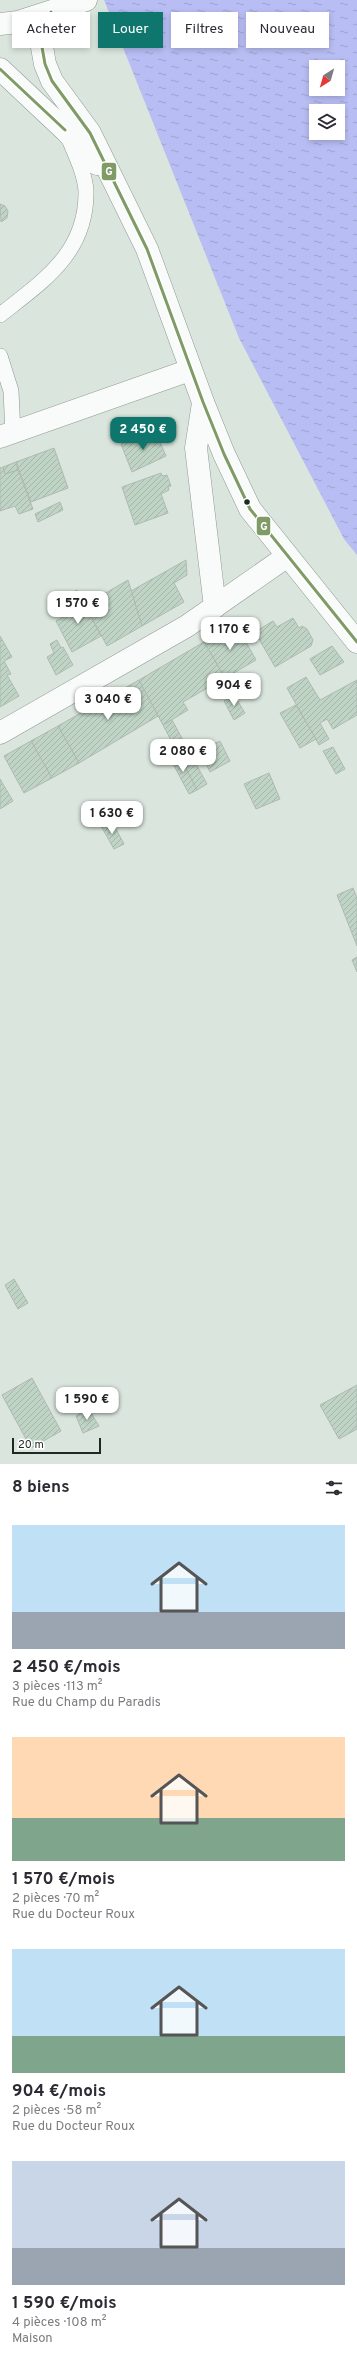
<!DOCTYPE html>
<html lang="fr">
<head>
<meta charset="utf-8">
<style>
	body { margin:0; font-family:Overpass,sans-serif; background:#f7f7f7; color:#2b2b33; height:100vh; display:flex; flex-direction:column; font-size:15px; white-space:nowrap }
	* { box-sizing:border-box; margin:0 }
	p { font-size:13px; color:#7c7c81 }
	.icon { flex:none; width:22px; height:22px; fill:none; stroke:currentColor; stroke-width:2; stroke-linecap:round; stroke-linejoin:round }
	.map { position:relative; height:1464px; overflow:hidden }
	.details { display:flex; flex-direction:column; background:#fff; flex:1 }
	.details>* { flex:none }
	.hud { position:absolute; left:12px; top:12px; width:333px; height:36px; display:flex; gap:8px }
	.needle { width:26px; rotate:217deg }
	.buttons { position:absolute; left:309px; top:60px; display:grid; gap:8px }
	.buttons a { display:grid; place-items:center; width:36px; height:36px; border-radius:0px; background:#fff; box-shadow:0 2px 6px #0003; font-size:20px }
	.scale { position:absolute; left:12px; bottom:10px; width:89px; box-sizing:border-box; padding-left:4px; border:2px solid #1f2821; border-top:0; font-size:11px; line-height:14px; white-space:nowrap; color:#1f2821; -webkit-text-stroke:3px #fff; paint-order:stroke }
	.price { position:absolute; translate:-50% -34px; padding:0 9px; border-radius:8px; background:#fff; color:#222; font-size:13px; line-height:26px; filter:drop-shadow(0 1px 2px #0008) }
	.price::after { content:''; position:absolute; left:50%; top:24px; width:12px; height:9px; margin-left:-6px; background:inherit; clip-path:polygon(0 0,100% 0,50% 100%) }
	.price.active { background:#0f766e; color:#fff }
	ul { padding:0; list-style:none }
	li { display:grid; align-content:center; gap:8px; height:212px; padding:0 12px }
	li span { display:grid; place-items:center; height:124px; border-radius:0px; color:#555 }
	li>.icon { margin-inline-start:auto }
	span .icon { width:72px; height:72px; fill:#fffc; stroke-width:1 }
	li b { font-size:17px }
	h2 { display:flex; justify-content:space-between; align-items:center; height:48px; padding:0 12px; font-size:17px }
	.tag { padding:0 14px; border-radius:0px; background:#fff; box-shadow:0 2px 6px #0003; font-size:14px; line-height:36px }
	.tag.active { background:#0f766e; color:#fff }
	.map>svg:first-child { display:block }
	.water { fill:url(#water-ripples); fill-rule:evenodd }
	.building { fill:url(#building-hatch); stroke:#afb9b2 }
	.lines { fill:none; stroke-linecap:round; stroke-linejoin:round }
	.service-casing { stroke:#909992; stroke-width:16 }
	.minor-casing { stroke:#909992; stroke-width:23 }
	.secondary-casing { stroke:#909992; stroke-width:23 }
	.service { stroke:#f9fbfa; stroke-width:15 }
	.minor { stroke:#f9fbfa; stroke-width:22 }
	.secondary { stroke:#f9fbfa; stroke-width:22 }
	.bus-1-casing { stroke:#fff; stroke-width:6 }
	.bus-1 { stroke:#809c66; stroke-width:3 }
	.bus-dot { fill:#1f2821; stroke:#fff; stroke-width:1.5 }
	.line-badge { stroke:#fff; stroke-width:1.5 }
	.badge-label { font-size:11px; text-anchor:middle; font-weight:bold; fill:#fff }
</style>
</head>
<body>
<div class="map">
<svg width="357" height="1464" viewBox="0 0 357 1464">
	<defs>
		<pattern id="water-ripples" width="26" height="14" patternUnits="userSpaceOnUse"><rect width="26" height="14" fill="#b8bdf3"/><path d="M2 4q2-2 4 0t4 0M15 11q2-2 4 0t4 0" fill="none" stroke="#9ea2d0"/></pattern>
		<pattern id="building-hatch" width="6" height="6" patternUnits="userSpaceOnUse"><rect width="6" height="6" fill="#bfd4c5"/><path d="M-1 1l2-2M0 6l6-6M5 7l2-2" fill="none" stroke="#a4b6a9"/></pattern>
	</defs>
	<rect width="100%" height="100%" fill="#dae6dd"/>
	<path class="water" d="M104,0H357V555L344,539L239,338ZM316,67H338V89H316ZM316,111H338V133H316Z"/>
	<g class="building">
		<polygon points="0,204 5,206 8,211 7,218 1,222"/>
		<polygon points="151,431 155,441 159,440 166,456 132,472 121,444"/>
		<polygon points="54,448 68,488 31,502 16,462"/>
		<polygon points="16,462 18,470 5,474 3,467"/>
		<polygon points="3,467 5,474 18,470 33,509 19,514 15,506 0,511 0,468"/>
		<polygon points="161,473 162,476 167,475 171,486 168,487 169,490 161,494 168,513 135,525 122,487"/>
		<polygon points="60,502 63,510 38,522 35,514"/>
		<polygon points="186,560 187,575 174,583 184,602 142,626 131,591"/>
		<polygon points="128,580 142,626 107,646 85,605"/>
		<polygon points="77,590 101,636 72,652 56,621 77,610 69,595"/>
		<polygon points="293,618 299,628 302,626 307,629 313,640 311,646 275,667 255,632 273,621 277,627"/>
		<polygon points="236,624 256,660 225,678 204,642"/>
		<polygon points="0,636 12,657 4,661 11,674 7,675 19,696 0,707"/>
		<polygon points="57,640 61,648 63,647 73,665 56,675 47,657 54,653 50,644"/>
		<polygon points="204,642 225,678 183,702 188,710 163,725 139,680"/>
		<polygon points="332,646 344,662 320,675 310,659"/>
		<polygon points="306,677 320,700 357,680 357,715 333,729 327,719 320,723 329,739 319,745 287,688"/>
		<polygon points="139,680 158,716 79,763 58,726"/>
		<polygon points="234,695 245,713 234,720 224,701"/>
		<polygon points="296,705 316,739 300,748 280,713"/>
		<polygon points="172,720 207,784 197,790 163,725"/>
		<polygon points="58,726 79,763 52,778 31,741"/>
		<polygon points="31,741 52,778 24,793 4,756"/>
		<polygon points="220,741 230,761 210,772 200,751"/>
		<polygon points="333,747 345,769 336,774 323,751"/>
		<polygon points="177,751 197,790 189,794 169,756"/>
		<polygon points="269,773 280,799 256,809 244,784"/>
		<polygon points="0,779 13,801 0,809"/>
		<polygon points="100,801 111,820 101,826 90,807"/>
		<polygon points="111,820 124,844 114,849 101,826"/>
		<polygon points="353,888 357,898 357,946 337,895"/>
		<polygon points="357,957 357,972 352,960"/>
		<polygon points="14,1279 28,1303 18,1309 5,1285"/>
		<polygon points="32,1378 61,1431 31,1448 2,1395"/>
		<polygon points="357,1385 357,1429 339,1439 320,1405"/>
		<polygon points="88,1408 99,1426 83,1433 76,1416"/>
	</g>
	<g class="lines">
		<g class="service-casing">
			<g id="service">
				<path d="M0,315C43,281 87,253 86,191C85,174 76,156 69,139"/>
				<polyline points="0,356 11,391 13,433"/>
			</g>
		</g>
		<g class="minor-casing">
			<g id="minor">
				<polyline points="51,12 42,47 45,64 52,81 90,133 147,249 203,402 224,454 250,509 357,642"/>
				<polyline points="0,69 66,131 97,164"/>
				<polyline points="203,403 196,448 215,607"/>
				<polyline points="0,437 190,370"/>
				<polyline points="0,733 187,626 286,557"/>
			</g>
		</g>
		<g class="secondary-casing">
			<polyline id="secondary" points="0,24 18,22 86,0"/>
		</g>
		<use href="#service" class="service"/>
		<use href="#minor" class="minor"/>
		<use href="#secondary" class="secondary"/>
		<g class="bus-1-casing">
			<g id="bus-1">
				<polyline points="51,12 42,47 45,64 52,81 90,133 147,249 203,402 224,454 250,509 357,642"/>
				<polyline points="0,69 65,130"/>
			</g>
		</g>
		<use href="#bus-1" class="bus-1"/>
	</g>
	<circle class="bus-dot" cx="247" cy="502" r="3.5"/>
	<g class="line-badge">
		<rect x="101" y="162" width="16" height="19" rx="4" fill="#809c66"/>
		<rect x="256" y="516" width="15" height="20" rx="4" fill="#809c66"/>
	</g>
	<g class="badge-label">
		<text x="109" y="175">G</text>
		<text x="264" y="530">G</text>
	</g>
</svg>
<div class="buttons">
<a><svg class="needle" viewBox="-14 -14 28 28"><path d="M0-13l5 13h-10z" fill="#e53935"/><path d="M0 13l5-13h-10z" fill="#7c7c81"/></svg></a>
<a><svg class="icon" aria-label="layers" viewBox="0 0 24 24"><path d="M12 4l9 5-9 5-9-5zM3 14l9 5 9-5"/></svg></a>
</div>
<div class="scale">20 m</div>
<b class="price active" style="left:143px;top:451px">2 450 €</b>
<b class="price" style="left:78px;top:625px">1 570 €</b>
<b class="price" style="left:230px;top:651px">1 170 €</b>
<b class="price" style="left:234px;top:707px">904 €</b>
<b class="price" style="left:108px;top:721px">3 040 €</b>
<b class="price" style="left:183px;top:773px">2 080 €</b>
<b class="price" style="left:112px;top:835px">1 630 €</b>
<b class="price" style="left:87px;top:1421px">1 590 €</b>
<div class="hud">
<a class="tag">Acheter</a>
<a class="tag active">Louer</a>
<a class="tag">Filtres</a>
<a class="tag">Nouveau</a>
</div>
</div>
<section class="details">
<h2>8 biens<svg class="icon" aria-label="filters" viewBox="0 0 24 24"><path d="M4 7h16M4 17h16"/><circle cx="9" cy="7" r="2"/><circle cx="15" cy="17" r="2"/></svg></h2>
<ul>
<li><span style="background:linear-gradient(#bfe0f5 70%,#9aa5b1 0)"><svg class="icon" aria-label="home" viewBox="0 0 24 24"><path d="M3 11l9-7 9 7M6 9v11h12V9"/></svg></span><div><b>2 450 €/mois</b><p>3 pièces · 113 m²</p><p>Rue du Champ du Paradis</p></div></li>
<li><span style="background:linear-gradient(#ffd9b3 65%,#7fa58c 0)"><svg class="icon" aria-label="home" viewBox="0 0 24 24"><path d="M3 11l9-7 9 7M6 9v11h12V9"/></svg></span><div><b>1 570 €/mois</b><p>2 pièces · 70 m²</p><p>Rue du Docteur Roux</p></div></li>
<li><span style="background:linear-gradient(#bfe0f5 70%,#7fa58c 0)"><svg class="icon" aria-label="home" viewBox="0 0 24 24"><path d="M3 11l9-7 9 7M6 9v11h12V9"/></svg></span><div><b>904 €/mois</b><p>2 pièces · 58 m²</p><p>Rue du Docteur Roux</p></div></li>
<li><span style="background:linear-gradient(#c9d6e8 70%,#9aa5b1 0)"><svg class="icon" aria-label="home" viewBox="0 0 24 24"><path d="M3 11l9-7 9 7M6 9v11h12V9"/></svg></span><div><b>1 590 €/mois</b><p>4 pièces · 108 m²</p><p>Maison</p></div></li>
</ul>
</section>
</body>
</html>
